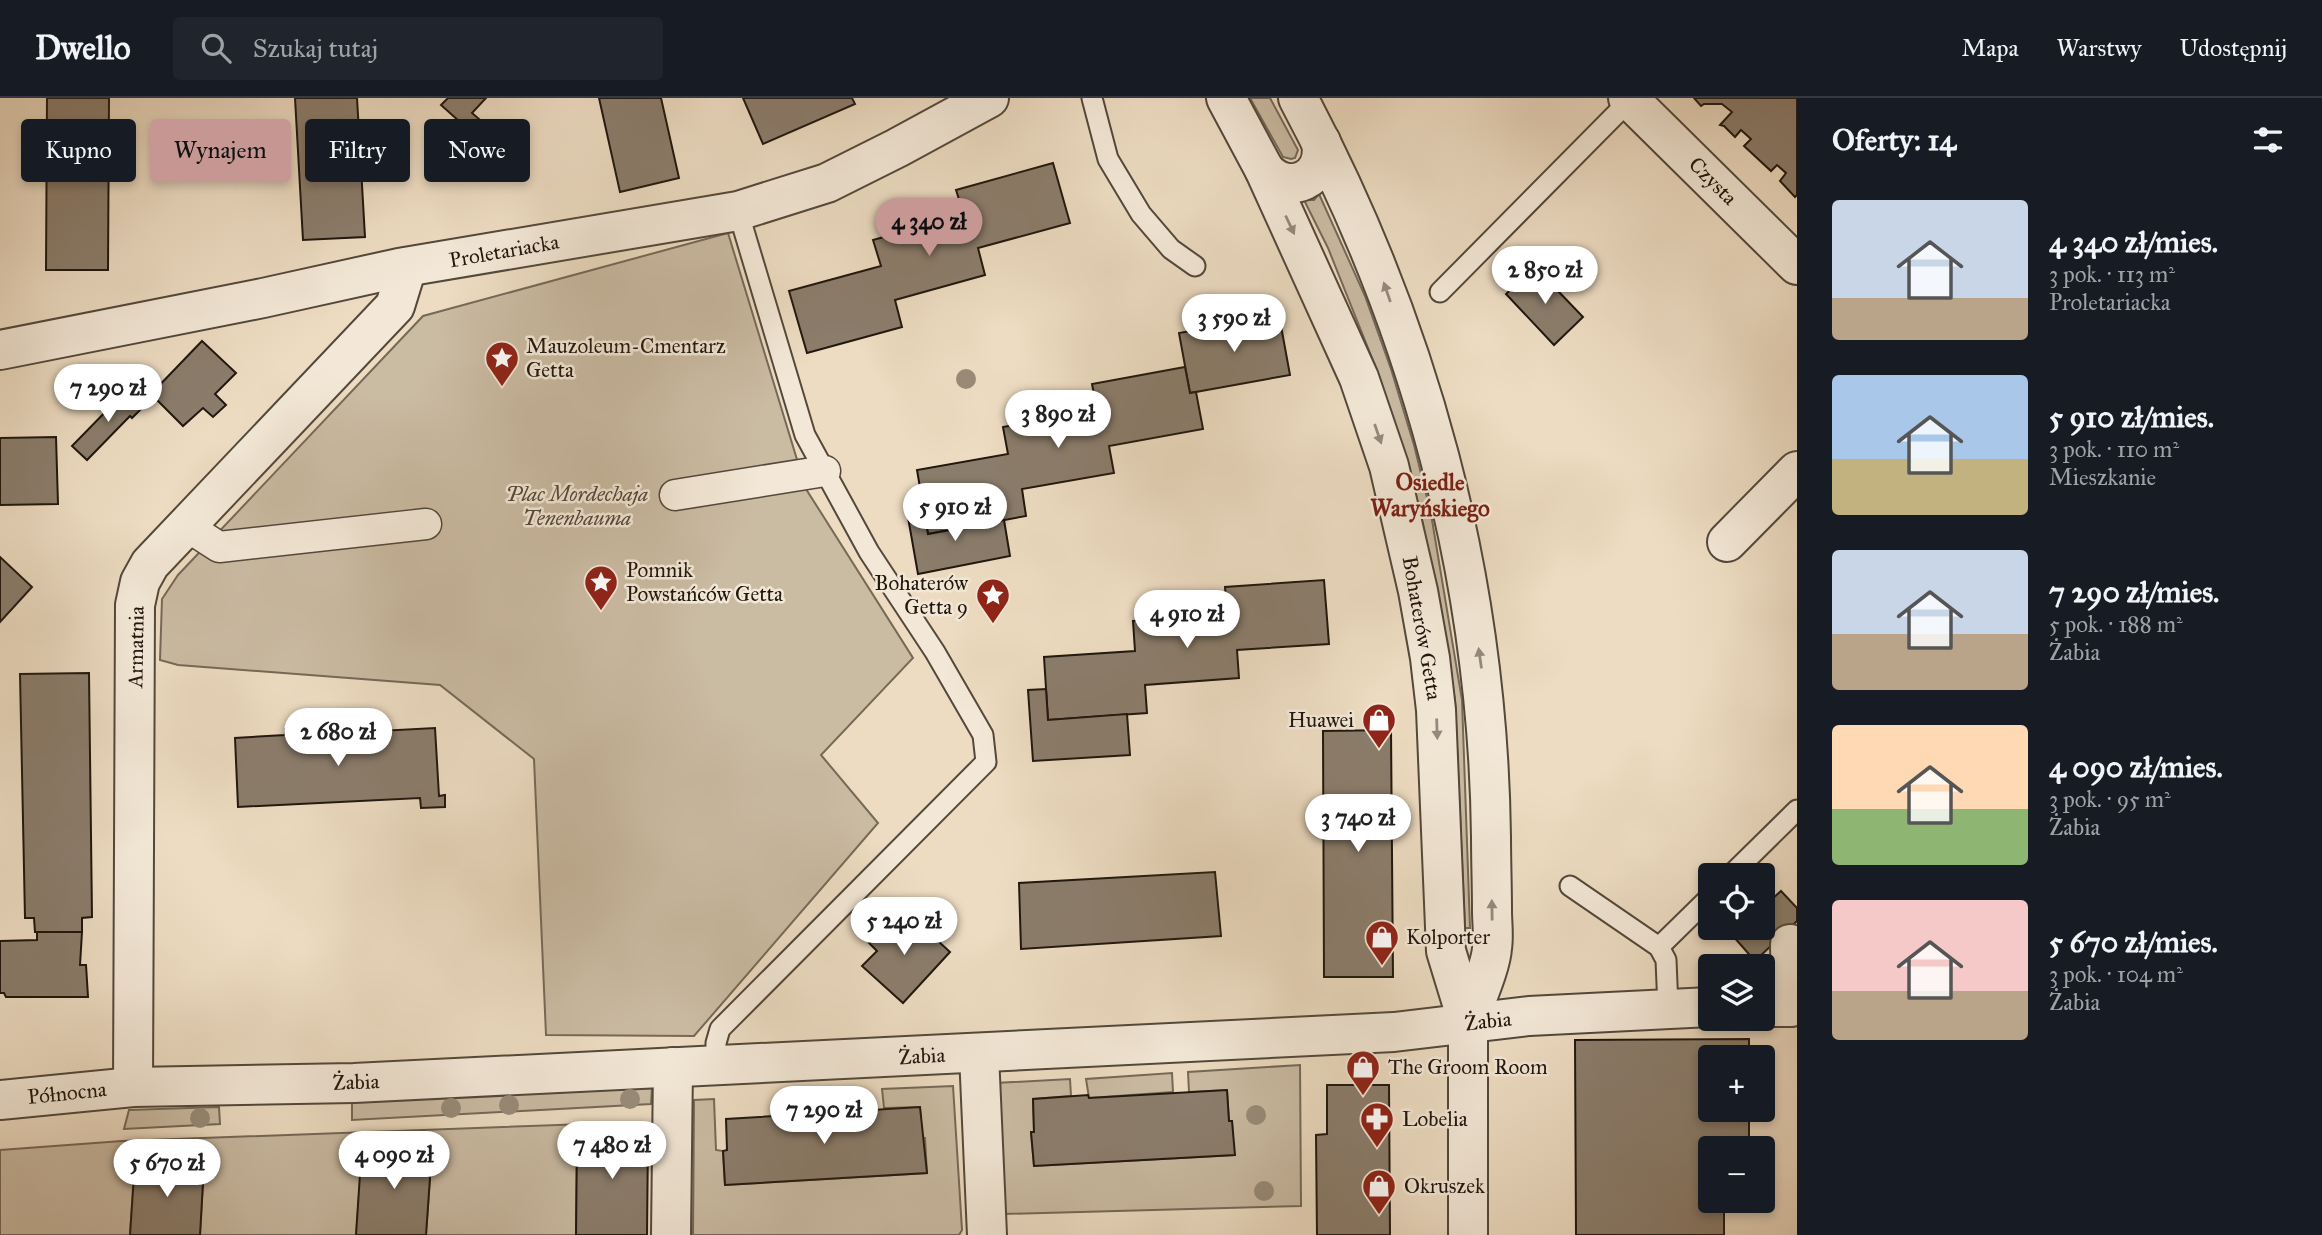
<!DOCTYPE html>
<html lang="pl">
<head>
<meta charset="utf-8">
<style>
	body { margin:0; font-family:"IM FELL Great Primer",serif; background:#20242c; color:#f1f3f6; height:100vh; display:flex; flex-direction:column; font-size:26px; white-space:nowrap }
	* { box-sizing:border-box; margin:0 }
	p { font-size:23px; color:#9ea1a6 }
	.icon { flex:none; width:38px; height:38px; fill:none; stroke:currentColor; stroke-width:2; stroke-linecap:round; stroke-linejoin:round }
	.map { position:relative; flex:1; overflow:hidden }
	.panel { display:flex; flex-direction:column; background:#171b24; width:525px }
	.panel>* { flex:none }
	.guide { position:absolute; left:21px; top:21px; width:665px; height:63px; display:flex; gap:14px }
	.tools { position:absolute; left:1698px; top:765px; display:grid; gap:14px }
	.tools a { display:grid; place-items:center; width:77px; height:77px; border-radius:7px; background:#171b24; box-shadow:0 4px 10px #0003; font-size:35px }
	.price { position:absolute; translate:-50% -60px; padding:0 16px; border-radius:24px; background:#fff; color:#222; font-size:23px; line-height:46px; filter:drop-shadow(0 2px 4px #0008) }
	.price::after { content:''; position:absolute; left:50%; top:42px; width:21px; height:16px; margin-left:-10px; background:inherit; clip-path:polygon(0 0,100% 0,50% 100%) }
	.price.current { background:#c59692; color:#111 }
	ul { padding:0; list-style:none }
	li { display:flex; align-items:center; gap:21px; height:175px; padding:0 35px }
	li span { display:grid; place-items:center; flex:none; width:196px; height:140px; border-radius:7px; color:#555 }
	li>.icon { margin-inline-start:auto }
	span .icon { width:84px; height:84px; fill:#fffc; stroke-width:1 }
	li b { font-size:30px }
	h2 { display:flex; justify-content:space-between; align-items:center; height:84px; padding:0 35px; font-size:30px }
	.pill { padding:0 24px; border-radius:7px; background:#171b24; box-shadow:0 4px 10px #0003; font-size:24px; line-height:63px }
	.pill.current { background:#c59692; color:#111 }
	header { display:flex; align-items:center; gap:42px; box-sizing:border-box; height:98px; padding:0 35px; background:#171b24; border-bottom:2px solid #363941 }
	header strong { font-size:33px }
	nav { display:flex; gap:38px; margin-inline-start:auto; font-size:24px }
	.search { width:490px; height:63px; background:#20242c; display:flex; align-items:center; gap:18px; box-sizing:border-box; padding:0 24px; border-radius:7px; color:#9ea1a6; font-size:26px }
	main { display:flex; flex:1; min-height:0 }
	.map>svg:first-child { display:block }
	.green { fill:#cabba3; stroke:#756958; stroke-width:2 }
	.building { fill:#8b7d6c; stroke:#20170e; stroke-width:2 }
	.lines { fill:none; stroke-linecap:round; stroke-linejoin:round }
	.service-casing { stroke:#53483b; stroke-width:23 }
	.pedestrian-casing { stroke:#53483b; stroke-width:33 }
	.minor-casing { stroke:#53483b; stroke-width:42 }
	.tertiary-casing { stroke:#53483b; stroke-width:42 }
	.service { stroke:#f3e8d7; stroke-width:19 }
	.pedestrian { stroke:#f3e8d7; stroke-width:30 }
	.minor { stroke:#f3e8d7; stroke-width:38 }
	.tertiary { stroke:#f3e8d7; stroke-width:38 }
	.tree { fill:#988b78 }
	.oneway { fill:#948a7d }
	.labels { text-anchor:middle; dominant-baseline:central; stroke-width:5; stroke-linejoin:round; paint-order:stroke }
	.street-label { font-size:21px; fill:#20170e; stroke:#f3e8d7 }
	.poi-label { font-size:21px; fill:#20170e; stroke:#f3e8d7; text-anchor:start }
	.park-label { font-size:21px; font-style:italic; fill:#53483b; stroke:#f3e8d7 }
	.neighbourhood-label { font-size:23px; font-weight:bold; fill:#7a1f14; stroke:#f3e8d7 }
</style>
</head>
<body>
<header>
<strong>Dwello</strong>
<div class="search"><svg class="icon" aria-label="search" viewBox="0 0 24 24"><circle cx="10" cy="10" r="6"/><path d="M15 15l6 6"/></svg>Szukaj tutaj</div>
<nav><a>Mapa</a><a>Warstwy</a><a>Udostępnij</a></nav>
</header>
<main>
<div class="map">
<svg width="1797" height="1137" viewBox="0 0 1797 1137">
	<rect width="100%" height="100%" fill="#eddcc2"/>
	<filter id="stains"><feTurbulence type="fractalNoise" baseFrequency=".00286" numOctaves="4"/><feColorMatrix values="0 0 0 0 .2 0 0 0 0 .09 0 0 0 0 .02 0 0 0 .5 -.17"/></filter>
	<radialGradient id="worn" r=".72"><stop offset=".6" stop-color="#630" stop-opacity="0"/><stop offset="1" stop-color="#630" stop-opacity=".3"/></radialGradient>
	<g class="green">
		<polygon points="1250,0 1270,0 1298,52 1295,60 1291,61 1283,59"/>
		<polygon points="1319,96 1365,198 1391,271 1414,347 1431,416 1462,602 1470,830 1465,830 1455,602 1437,493 1421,417 1403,349 1378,275 1328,150 1304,102 1314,102"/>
		<polygon points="728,135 806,391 913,560 821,657 878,725 694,938 546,937 534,661 440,587 178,567 160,562 162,501 178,477 423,218"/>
		<polygon points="1300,967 1301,1108 1004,1116 995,985 1070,981 1071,998 1033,1001 1034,1034 1031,1034 1034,1068 1234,1057 1232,1023 1229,1023 1227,992 1189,994 1188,974"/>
		<polygon points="1172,975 1173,994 1089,1000 1086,981"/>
		<polygon points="953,988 962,1132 959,1137 693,1137 694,1002 714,1001 716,1052 723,1053 725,1087 927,1075 925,1040 922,1040 920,1009 884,1010 882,991"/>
		<polygon points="652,990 651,1006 352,1022 352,1004"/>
		<polygon points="864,992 865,1012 781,1017 780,996"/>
		<polygon points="219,1009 220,1026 124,1031 129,1012"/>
		<polygon points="586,1026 586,1040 577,1040 576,1137 426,1137 432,1051 363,1047 356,1137 200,1137 204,1067 135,1063 130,1137 0,1137 0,1052 122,1043"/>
	</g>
	<g class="building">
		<polygon points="47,0 109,0 108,172 46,172"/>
		<polygon points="295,0 357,0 365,139 303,142"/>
		<polygon points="448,0 486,0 472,15 479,21 469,32 441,7"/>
		<polygon points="599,0 661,0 679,80 620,94"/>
		<polygon points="743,0 852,0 855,6 763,46"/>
		<polygon points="1694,0 1797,0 1797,97 1795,99 1780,83 1786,75 1777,67 1771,73 1744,48 1751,41 1741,32 1735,39 1724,28 1720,27 1732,14 1722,6 1704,6 1701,8"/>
		<polygon points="1053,65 1070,125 978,150 985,177 895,202 902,229 807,255 789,193 881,168 873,142 964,117 956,92"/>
		<polygon points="1535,169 1583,219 1554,247 1506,196"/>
		<polygon points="1279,217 1290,277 1190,295 1179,235"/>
		<polygon points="202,243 236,275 215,296 226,307 213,319 203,310 183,328 151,296"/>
		<polygon points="1185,269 1190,295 1196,294 1203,331 1109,348 1114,375 1022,391 1026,418 928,436 917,372 1008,356 1003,329 1097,312 1092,286"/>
		<polygon points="124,290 144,308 132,320 130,318 87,362 72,348 115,304 113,300"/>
		<polygon points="56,339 58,406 0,407 0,340"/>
		<polygon points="922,405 928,436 1004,422 1010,458 918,476 906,408"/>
		<polygon points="0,459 32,489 0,524"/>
		<polygon points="1324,482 1329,546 1237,552 1239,580 1145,587 1147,615 1048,622 1044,559 1135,553 1133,523 1227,517 1225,489"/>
		<polygon points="89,575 92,819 82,820 82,834 35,834 34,820 25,820 20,576"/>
		<polygon points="1046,591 1048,622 1127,616 1130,657 1033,663 1028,592"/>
		<polygon points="303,630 303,637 435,630 439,698 445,697 445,709 421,710 420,700 238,709 235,640 285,637 285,631"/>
		<polygon points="1391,632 1393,879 1324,879 1323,633"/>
		<polygon points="1215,774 1221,838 1021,851 1019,785"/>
		<polygon points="1781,793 1797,810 1797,823 1755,863 1733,838 1742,830 1762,830 1762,810"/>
		<polygon points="911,818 950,854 903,905 862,868 877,853 869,845 890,822 899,831"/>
		<polygon points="37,834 82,834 80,867 86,867 88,899 6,899 4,895 0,895 0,843 37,842"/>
		<polygon points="1749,941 1749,959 1710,959 1710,1012 1749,1012 1749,1050 1710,1050 1710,1102 1733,1102 1732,1110 1724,1111 1724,1137 1576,1137 1575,942"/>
		<polygon points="1327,987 1389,987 1390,1137 1317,1137 1316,1037 1327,1036"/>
		<polygon points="1227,992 1229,1023 1232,1023 1235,1057 1034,1068 1031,1034 1034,1034 1033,1001 1088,997 1089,1000"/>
		<polygon points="920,1009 927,1075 725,1087 723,1053 727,1052 726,1021"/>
		<polygon points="586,1026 637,1026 637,1040 648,1040 647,1137 576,1137 577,1040 586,1040"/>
		<polygon points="362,1046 432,1051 426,1137 356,1137"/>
		<polygon points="135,1062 204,1067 200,1137 130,1137"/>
	</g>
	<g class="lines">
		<g class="service-casing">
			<g id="service">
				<polyline points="1092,0 1108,61 1141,116 1171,151 1195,168"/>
				<polyline points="1440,194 1630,2"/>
				<polyline points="1731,777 1797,712"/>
				<polyline points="1570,788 1659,849 1666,862 1668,910"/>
				<polyline points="1659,849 1710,799"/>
				<polyline points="716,967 716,945 720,931 986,664 983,637 935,554 869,454 805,337 738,113"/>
			</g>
		</g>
		<g class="pedestrian-casing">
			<g id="pedestrian">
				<polyline points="675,397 825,373"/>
				<polyline points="188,429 219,449 426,426"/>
			</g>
		</g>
		<g class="minor-casing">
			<g id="minor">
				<polyline points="1628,0 1797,167"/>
				<polyline points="0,252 263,200 399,170 738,113 827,85 897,50 989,0"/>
				<polyline points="1727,444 1797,373"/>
				<polyline points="1762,909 1791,909 1790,846"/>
				<polyline points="979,956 987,1137"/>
				<polyline points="133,989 135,507 140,484 150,466 395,208 407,169"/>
				<polyline points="0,1002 133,989 354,985 1394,934 1529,918 1710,909"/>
				<polyline points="671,1137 673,969"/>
			</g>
		</g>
		<g class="tertiary-casing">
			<g id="tertiary">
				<polyline points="1226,0 1264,71 1359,280 1389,368 1418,493 1430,560 1436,612 1446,853 1468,925 1468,1137"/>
				<path d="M1298,0C1420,229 1488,479 1491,739C1491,764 1492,788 1492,813C1492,825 1494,838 1492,850C1491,869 1474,906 1468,925"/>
				<path d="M1264,71C1288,100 1328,81 1321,44"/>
			</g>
		</g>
		<use href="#service" class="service"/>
		<use href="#pedestrian" class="pedestrian"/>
		<use href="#minor" class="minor"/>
		<use href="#tertiary" class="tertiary"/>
	</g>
	<g class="tree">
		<circle cx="966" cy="281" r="10"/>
		<circle cx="630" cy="1001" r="10"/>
		<circle cx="509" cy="1007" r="10"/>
		<circle cx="451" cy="1010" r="10"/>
		<circle cx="1256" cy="1017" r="10"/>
		<circle cx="200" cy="1020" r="10"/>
		<circle cx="1264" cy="1093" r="10"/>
	</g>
	<defs><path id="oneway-solid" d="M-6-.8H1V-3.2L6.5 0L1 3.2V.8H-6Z" transform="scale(1.75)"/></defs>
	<g class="oneway">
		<use href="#oneway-solid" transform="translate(1290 127) rotate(65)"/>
		<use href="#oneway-solid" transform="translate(1387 194) rotate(-109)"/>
		<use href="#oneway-solid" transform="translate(1378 336) rotate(71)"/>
		<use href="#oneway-solid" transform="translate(1480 560) rotate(-98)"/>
		<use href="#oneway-solid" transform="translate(1437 631) rotate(88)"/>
		<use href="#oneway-solid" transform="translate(1492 812) rotate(-91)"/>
	</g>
	<defs>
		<g id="sight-pin" transform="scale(1.75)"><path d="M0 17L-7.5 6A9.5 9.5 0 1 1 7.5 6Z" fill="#8f2418" stroke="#f3e8d7"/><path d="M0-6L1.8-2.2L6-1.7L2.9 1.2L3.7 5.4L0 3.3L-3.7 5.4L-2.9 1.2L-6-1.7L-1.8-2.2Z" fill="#fff"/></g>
		<g id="shop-pin" transform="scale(1.75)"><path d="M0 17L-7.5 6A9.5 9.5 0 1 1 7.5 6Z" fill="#8f2418" stroke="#f3e8d7"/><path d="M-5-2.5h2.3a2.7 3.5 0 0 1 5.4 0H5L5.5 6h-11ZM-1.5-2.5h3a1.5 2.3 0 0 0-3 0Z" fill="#fff"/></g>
		<g id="pharmacy-pin" transform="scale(1.75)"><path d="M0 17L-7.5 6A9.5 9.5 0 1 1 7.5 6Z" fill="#8f2418" stroke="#f3e8d7"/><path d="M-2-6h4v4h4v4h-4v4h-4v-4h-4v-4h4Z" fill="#fff"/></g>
	</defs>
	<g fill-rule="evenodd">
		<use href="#sight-pin" x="502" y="260"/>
		<use href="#sight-pin" x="601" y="484"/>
		<use href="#sight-pin" x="993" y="497"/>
		<use href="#shop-pin" x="1379" y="622"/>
		<use href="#shop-pin" x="1382" y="839"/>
		<use href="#shop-pin" x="1363" y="969"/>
		<use href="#pharmacy-pin" x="1377" y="1021"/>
		<use href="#shop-pin" x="1379" y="1088"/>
	</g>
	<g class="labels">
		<g class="street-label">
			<text transform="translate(1713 83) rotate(45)">Czysta</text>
			<text transform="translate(504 153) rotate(-10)">Proletariacka</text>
			<text transform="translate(1422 530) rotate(80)">Bohaterów Getta</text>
			<text transform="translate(136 549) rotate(-89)">Armatnia</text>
			<text transform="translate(1488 923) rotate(-6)">Żabia</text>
			<text transform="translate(922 958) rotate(-3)">Żabia</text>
			<text transform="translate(356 984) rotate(-2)">Żabia</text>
			<text transform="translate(67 995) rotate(-6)">Północna</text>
		</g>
		<g class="poi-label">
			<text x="526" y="248">Mauzoleum-Cmentarz<tspan x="526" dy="24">Getta</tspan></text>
			<text x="626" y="472">Pomnik<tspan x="626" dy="24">Powstańców Getta</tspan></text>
			<text x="968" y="485" text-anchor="end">Bohaterów<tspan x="968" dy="24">Getta 9</tspan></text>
			<text x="1354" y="622" text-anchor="end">Huawei</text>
			<text x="1406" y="839">Kolporter</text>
			<text x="1388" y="969">The Groom Room</text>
			<text x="1402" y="1021">Lobelia</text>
			<text x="1404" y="1088">Okruszek</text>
		</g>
		<g class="park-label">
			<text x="577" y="396">Plac Mordechaja<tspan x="577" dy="24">Tenenbauma</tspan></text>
		</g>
		<g class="neighbourhood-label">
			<text x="1430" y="384">Osiedle<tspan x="1430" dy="26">Waryńskiego</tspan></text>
		</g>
	</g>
	<rect width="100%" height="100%" filter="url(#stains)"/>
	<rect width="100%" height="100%" fill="url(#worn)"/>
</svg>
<div class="tools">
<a><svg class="icon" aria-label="locate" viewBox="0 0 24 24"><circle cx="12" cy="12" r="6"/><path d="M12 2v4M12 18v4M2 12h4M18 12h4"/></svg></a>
<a><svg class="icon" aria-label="layers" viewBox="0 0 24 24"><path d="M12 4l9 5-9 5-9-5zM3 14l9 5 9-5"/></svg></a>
<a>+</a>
<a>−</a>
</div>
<b class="price current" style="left:929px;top:160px">4 340 zł</b>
<b class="price" style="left:1545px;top:208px">2 850 zł</b>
<b class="price" style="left:1234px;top:256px">3 590 zł</b>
<b class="price" style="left:108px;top:326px">7 290 zł</b>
<b class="price" style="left:1058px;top:352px">3 890 zł</b>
<b class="price" style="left:955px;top:445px">5 910 zł</b>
<b class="price" style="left:1187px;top:552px">4 910 zł</b>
<b class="price" style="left:338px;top:670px">2 680 zł</b>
<b class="price" style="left:1358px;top:756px">3 740 zł</b>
<b class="price" style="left:904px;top:859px">5 240 zł</b>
<b class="price" style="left:824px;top:1048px">7 290 zł</b>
<b class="price" style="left:612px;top:1083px">7 480 zł</b>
<b class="price" style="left:394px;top:1093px">4 090 zł</b>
<b class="price" style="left:167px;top:1101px">5 670 zł</b>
<div class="guide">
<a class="pill">Kupno</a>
<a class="pill current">Wynajem</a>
<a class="pill">Filtry</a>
<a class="pill">Nowe</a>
</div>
</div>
<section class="panel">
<h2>Oferty: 14<svg class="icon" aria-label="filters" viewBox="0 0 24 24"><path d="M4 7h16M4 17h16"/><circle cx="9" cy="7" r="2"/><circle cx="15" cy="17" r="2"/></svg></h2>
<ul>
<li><span style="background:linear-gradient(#c9d6e8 70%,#b9a48a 0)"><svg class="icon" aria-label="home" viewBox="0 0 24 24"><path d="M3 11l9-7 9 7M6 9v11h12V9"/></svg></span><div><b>4 340 zł/mies.</b><p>3 pok. · 113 m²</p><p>Proletariacka</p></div></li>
<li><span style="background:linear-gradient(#a9c7e8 60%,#c2b280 0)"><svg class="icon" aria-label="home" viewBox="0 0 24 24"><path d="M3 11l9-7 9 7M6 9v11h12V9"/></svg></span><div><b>5 910 zł/mies.</b><p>3 pok. · 110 m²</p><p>Mieszkanie</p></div></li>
<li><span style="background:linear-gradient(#c9d6e8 60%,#b9a48a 0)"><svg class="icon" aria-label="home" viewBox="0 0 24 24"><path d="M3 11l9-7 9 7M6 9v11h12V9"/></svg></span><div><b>7 290 zł/mies.</b><p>5 pok. · 188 m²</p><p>Żabia</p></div></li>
<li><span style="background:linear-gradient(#ffd9b3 60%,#8fb573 0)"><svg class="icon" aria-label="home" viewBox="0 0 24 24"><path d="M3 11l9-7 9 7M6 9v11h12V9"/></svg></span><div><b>4 090 zł/mies.</b><p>3 pok. · 95 m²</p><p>Żabia</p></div></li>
<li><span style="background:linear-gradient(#f6c9c9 65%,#b9a48a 0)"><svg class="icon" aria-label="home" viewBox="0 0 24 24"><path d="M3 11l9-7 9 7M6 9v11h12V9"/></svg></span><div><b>5 670 zł/mies.</b><p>3 pok. · 104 m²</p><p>Żabia</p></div></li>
</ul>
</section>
</main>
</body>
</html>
